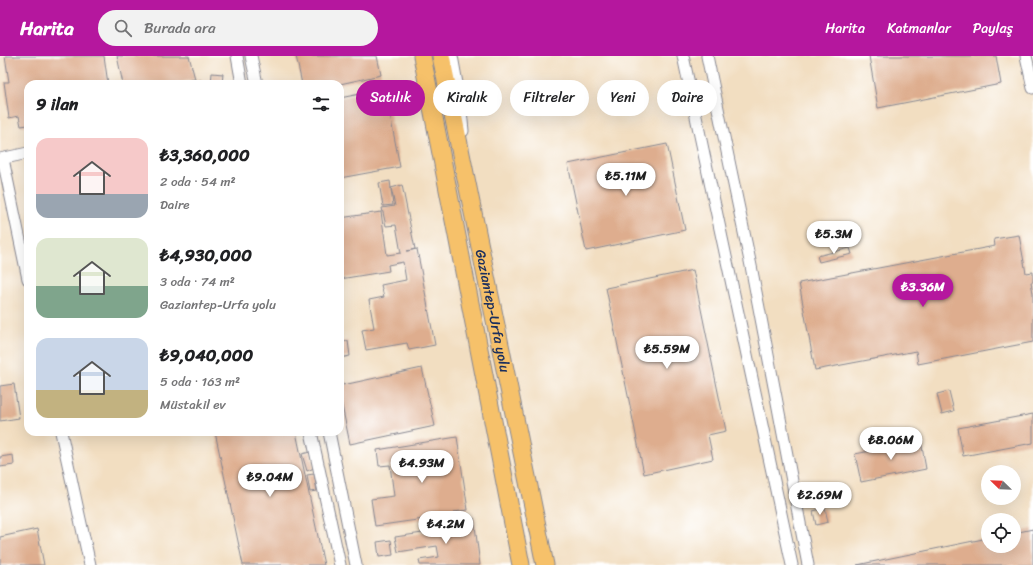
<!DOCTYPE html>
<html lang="tr">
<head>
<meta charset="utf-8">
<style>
	body { margin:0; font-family:Sriracha,sans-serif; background:#f2f2f2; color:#202124; height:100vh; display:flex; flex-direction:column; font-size:15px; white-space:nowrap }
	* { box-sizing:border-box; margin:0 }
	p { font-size:13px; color:#757577 }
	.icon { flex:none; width:22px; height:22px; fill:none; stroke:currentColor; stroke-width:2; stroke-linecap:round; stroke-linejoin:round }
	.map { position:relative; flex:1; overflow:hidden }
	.panel { position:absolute; left:24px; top:24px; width:320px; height:356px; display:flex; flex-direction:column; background:#fff; border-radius:12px; box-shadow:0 4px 16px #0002 }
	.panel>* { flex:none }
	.banner { position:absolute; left:356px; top:24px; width:380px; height:36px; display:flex; gap:8px }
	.needle { width:26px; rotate:293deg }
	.controls { position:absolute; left:981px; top:409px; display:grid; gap:8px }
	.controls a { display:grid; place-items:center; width:40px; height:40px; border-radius:50%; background:#fff; box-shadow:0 4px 16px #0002; font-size:20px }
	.price { position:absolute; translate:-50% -34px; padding:0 9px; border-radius:14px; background:#fff; color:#222; font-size:13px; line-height:26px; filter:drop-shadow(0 1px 2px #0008) }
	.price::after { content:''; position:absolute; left:50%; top:24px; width:12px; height:9px; margin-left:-6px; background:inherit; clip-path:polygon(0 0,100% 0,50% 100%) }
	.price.selected { background:#b5179e; color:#fff }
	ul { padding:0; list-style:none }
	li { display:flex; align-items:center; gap:12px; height:100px; padding:0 12px }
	li span { display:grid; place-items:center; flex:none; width:112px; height:80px; border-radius:12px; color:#555 }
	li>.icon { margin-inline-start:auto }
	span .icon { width:48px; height:48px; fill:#fffc; stroke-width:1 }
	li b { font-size:17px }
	h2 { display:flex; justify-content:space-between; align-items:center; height:48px; padding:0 12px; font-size:17px }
	.pill { padding:0 14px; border-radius:18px; background:#fff; box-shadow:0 4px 16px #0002; font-size:14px; line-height:36px }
	.pill.selected { background:#b5179e; color:#fff }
	header { display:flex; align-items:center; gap:24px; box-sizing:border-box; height:56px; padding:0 20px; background:#b5179e; color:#fff }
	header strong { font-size:19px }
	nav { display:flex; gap:22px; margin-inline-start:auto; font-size:14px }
	.search { width:280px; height:36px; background:#f2f2f2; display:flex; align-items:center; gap:10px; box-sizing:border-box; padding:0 14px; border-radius:22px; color:#757577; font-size:15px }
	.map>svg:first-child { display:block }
	.building { fill:#dead8e }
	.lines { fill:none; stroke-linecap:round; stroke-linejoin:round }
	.minor-casing { stroke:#868690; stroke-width:13 }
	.highway-casing { stroke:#868690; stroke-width:19 }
	.minor { stroke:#fff; stroke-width:11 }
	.highway { stroke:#f6c16b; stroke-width:17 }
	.labels { text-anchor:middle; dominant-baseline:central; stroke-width:4; stroke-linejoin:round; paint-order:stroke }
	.street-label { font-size:14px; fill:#1b2f5e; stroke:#fff }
</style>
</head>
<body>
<header>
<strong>Harita</strong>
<div class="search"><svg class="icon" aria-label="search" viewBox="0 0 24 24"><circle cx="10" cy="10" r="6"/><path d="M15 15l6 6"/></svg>Burada ara</div>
<nav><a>Harita</a><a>Katmanlar</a><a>Paylaş</a></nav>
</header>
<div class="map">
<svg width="1033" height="509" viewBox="0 0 1033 509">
	<rect width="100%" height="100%" fill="#fff"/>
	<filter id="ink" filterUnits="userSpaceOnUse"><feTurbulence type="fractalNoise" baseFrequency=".025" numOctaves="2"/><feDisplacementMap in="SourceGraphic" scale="8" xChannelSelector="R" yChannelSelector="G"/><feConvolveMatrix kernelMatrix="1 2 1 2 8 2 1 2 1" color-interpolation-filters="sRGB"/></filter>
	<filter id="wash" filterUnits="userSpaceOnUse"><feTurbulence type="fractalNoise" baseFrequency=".012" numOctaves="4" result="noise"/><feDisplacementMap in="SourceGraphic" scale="16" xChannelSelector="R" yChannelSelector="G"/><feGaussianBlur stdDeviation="0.9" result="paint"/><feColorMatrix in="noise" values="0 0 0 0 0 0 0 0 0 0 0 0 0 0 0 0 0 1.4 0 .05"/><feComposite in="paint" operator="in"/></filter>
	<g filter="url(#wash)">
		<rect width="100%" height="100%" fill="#f2dec1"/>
		<g id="blocks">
			<g class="building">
				<polygon points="5,0 104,0 108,28 28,28 28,69 21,70 19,60 9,62 4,26 9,26"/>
				<polygon points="117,0 189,0 195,23 174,28 123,28"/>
				<polygon points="296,0 377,0 381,19 340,28 302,28"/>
				<polygon points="869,0 996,0 1001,28 878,52"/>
				<polygon points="212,17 223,18 222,28 211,28"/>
				<polygon points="201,24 202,28 186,28 185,27"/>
				<polygon points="385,33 400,111 340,122 340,42"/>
				<polygon points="667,88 685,174 586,195 568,108"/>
				<polygon points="390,125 393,149 383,150 379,127"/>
				<polygon points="402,129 415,193 407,195 417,193 435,289 409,294 407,287 366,294 362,274 374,272 369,244 384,241 381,229 406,224 403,206 388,209 389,215 340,223 340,162 381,156 387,199 401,197 396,169 386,170 382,152 395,150 391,132"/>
				<polygon points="1019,179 1026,217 1033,216 1033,226 1031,226 1033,237 1033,286 918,308 916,295 815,314 799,227 995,190 994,183"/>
				<polygon points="850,192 852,198 819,206 817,200"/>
				<polygon points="693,214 726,375 708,379 713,403 644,418 606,232"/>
				<polygon points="348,285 350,300 340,302 340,286"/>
				<polygon points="422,312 435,370 350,388 340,340 340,328 342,327 343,329"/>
				<polygon points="14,328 19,362 0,365 0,330"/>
				<polygon points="949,335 954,355 942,358 937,338"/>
				<polygon points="1033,358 1033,387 963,400 958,372"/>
				<polygon points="215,376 296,376 324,509 243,509"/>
				<polygon points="457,381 468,454 454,456 455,464 425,469 424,463 375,470 371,443 394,440 390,409 379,410 377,394"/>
				<polygon points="921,385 926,413 861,426 855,398"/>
				<polygon points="310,396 314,412 307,415 302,398"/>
				<polygon points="13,399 14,409 0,411 0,401"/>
				<polygon points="314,418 317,435 310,436 307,419"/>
				<polygon points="825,452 828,466 816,469 813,455"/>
				<polygon points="474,462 480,509 420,509 419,504 439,501 437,490 398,496 395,481 457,472 456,464"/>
				<polygon points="37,473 44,509 0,509 0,481"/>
				<polygon points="1033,473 1033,509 857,509 988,482 988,490 1014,490 1014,477"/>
				<polygon points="391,484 393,499 379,501 377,486"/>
			</g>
		</g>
	</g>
	<g filter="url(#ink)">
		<use href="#blocks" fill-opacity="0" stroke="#868690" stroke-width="1"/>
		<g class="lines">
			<g class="minor-casing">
				<g id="minor">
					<polyline points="237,0 242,28"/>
					<polyline points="251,0 257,28"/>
					<polyline points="452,0 460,44 463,75"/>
					<polyline points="683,0 792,509"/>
					<polyline points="707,0 751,210 808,509"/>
					<polyline points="1026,0 1033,32"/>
					<polyline points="0,103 28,97"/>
					<polyline points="3,103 28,223"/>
					<polyline points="61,376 90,509"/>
					<polyline points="311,376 340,509"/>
					<polyline points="329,376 356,509"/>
				</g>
			</g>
			<g class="highway-casing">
				<g id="highway">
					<polyline points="422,0 521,509"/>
					<path id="s1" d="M441,0L545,509"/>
				</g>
			</g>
			<use href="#minor" class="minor"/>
			<use href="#highway" class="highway"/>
		</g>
	</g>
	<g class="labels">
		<g class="street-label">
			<text stroke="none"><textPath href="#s1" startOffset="260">Gaziantep-Urfa yolu</textPath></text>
		</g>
	</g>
</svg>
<div class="controls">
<a><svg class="needle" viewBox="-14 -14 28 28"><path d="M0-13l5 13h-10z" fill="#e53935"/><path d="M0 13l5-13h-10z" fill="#757577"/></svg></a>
<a><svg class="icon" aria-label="locate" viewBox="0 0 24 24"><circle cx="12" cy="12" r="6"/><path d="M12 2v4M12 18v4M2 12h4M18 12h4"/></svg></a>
</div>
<b class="price" style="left:626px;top:141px">₺5.11M</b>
<b class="price" style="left:834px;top:199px">₺5.3M</b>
<b class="price selected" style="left:923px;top:252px">₺3.36M</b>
<b class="price" style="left:667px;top:314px">₺5.59M</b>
<b class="price" style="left:891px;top:405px">₺8.06M</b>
<b class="price" style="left:422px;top:428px">₺4.93M</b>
<b class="price" style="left:270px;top:442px">₺9.04M</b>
<b class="price" style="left:820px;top:460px">₺2.69M</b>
<b class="price" style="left:446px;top:489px">₺4.2M</b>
<div class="banner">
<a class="pill selected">Satılık</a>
<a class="pill">Kiralık</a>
<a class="pill">Filtreler</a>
<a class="pill">Yeni</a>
<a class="pill">Daire</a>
</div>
<section class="panel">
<h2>9 ilan<svg class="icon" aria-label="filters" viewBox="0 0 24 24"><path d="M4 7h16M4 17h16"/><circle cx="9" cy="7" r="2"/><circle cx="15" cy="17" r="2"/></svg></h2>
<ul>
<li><span style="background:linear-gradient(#f6c9c9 70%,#9aa5b1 0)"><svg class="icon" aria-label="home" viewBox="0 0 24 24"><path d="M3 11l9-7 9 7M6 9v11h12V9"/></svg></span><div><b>₺3,360,000</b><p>2 oda · 54 m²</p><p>Daire</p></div></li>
<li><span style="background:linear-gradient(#dfe7d0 60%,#7fa58c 0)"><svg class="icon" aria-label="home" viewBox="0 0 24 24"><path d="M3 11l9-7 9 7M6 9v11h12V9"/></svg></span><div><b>₺4,930,000</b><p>3 oda · 74 m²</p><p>Gaziantep-Urfa yolu</p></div></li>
<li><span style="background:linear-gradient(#c9d6e8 65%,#c2b280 0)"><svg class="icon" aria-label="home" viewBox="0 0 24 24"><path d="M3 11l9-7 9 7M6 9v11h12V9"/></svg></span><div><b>₺9,040,000</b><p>5 oda · 163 m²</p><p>Müstakil ev</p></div></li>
</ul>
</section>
</div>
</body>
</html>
